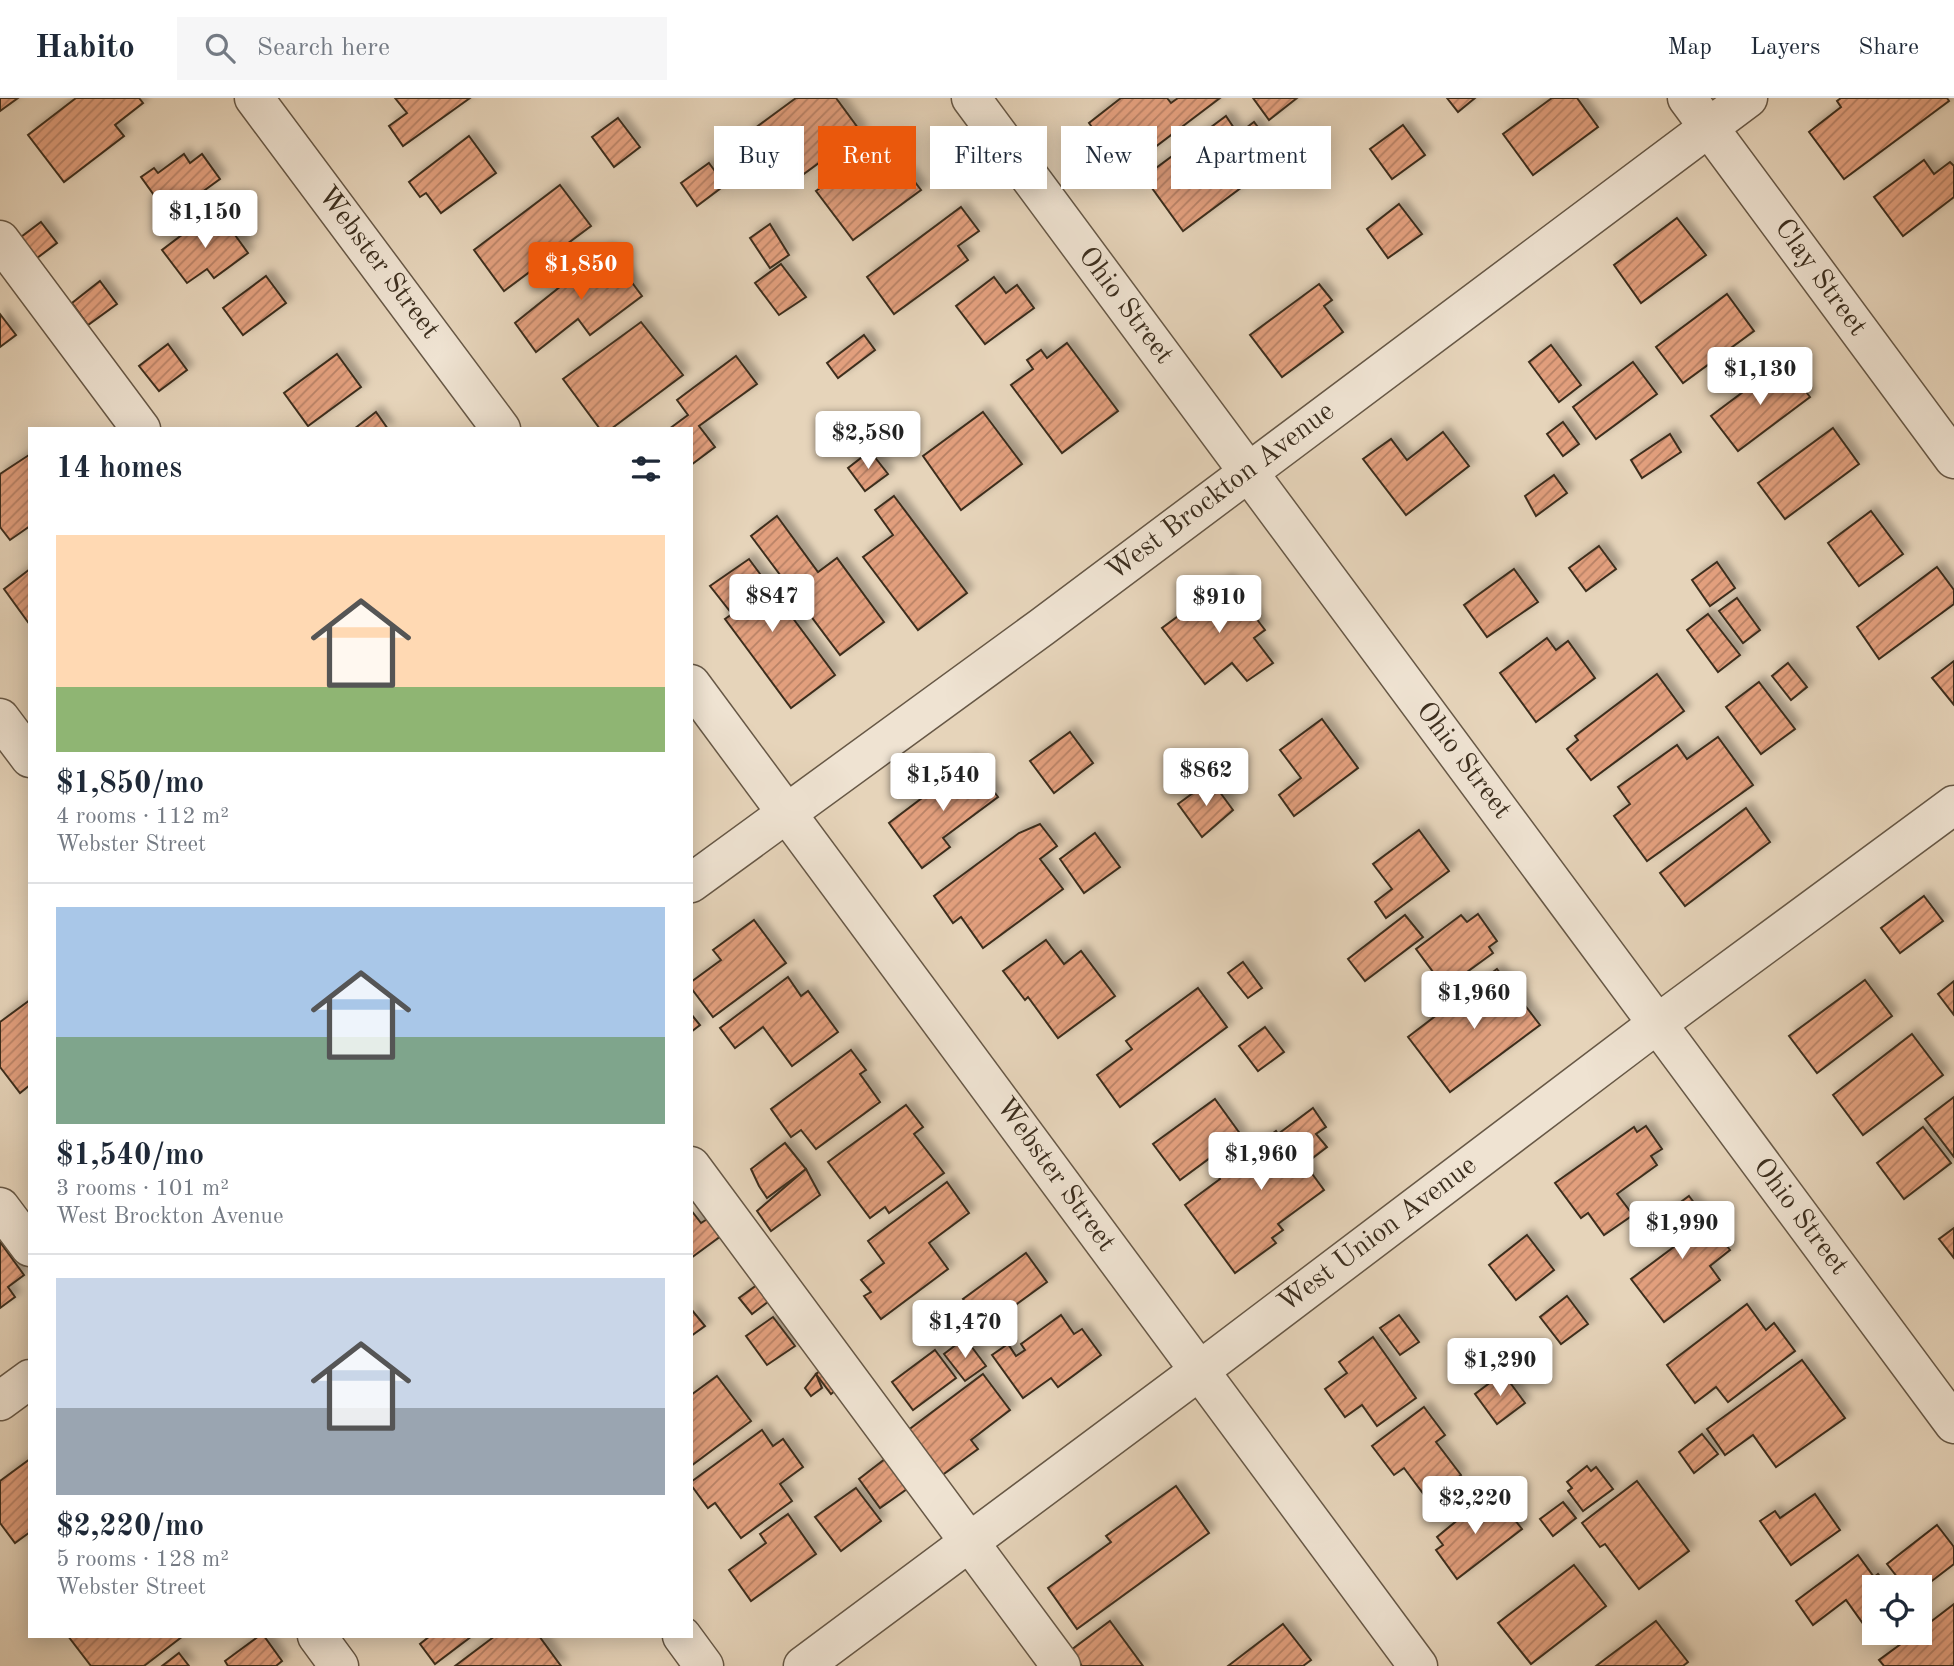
<!DOCTYPE html>
<html lang="en">
<head>
<meta charset="utf-8">
<style>
	body { margin:0; font-family:"Old Standard TT",serif; background:#f6f6f7; color:#1f2937; height:100vh; display:flex; flex-direction:column; font-size:26px; white-space:nowrap }
	* { box-sizing:border-box; margin:0 }
	p { font-size:23px; color:#747a83 }
	.icon { flex:none; width:38px; height:38px; fill:none; stroke:currentColor; stroke-width:2; stroke-linecap:round; stroke-linejoin:round }
	.map { position:relative; flex:1; overflow:hidden }
	.panel { position:absolute; left:28px; top:329px; width:665px; height:1211px; display:flex; flex-direction:column; background:#fff; border-radius:0px; box-shadow:0 4px 18px #0003 }
	.panel>* { flex:none }
	.guide { position:absolute; left:714px; top:28px; width:665px; height:63px; display:flex; gap:14px }
	.buttons { position:absolute; left:1862px; top:1477px; display:grid; gap:14px }
	.buttons a { display:grid; place-items:center; width:70px; height:70px; border-radius:0px; background:#fff; box-shadow:0 4px 18px #0003; font-size:35px }
	.price { position:absolute; translate:-50% -60px; padding:0 16px; border-radius:7px; background:#fff; color:#222; font-size:23px; line-height:46px; filter:drop-shadow(0 2px 4px #0008) }
	.price::after { content:''; position:absolute; left:50%; top:42px; width:21px; height:16px; margin-left:-10px; background:inherit; clip-path:polygon(0 0,100% 0,50% 100%) }
	.price.selected { background:#ea580c; color:#fff }
	ul { padding:0; list-style:none }
	li { display:grid; align-content:center; gap:14px; height:371px; padding:0 28px }
	li+li { border-top:2px solid #e0e1e3 }
	li span { display:grid; place-items:center; height:217px; border-radius:0px; color:#555 }
	li>.icon { margin-inline-start:auto }
	span .icon { width:126px; height:126px; fill:#fffc; stroke-width:1 }
	li b { font-size:30px }
	h2 { display:flex; justify-content:space-between; align-items:center; height:84px; padding:0 28px; font-size:30px }
	.pill { padding:0 24px; border-radius:0px; background:#fff; box-shadow:0 4px 18px #0003; font-size:24px; line-height:63px }
	.pill.selected { background:#ea580c; color:#fff }
	header { display:flex; align-items:center; gap:42px; box-sizing:border-box; height:98px; padding:0 35px; background:#fff; border-bottom:2px solid #e0e1e3 }
	header strong { font-size:33px }
	nav { display:flex; gap:38px; margin-inline-start:auto; font-size:24px }
	.search { width:490px; height:63px; background:#f6f6f7; display:flex; align-items:center; gap:18px; box-sizing:border-box; padding:0 24px; border-radius:0px; color:#747a83; font-size:26px }
	.map>svg:first-child { display:block }
	.building { fill:url(#building-hatch); stroke:#3d2f1f; stroke-width:2; filter:url(#shadow) }
	.lines { fill:none; stroke-linecap:round; stroke-linejoin:round }
	.minor-casing { stroke:#675846; stroke-width:41 }
	.minor { stroke:#efe3d2; stroke-width:38 }
	.labels { text-anchor:middle; dominant-baseline:central; stroke-width:6; stroke-linejoin:round; paint-order:stroke }
	.street-label { font-size:28px; fill:#3d2f1f; stroke:#efe3d2 }
</style>
</head>
<body>
<header>
<strong>Habito</strong>
<div class="search"><svg class="icon" aria-label="search" viewBox="0 0 24 24"><circle cx="10" cy="10" r="6"/><path d="M15 15l6 6"/></svg>Search here</div>
<nav><a>Map</a><a>Layers</a><a>Share</a></nav>
</header>
<div class="map">
<svg width="1954" height="1568" viewBox="0 0 1954 1568">
	<defs>
		<pattern id="building-hatch" width="6" height="6" patternUnits="userSpaceOnUse" patternTransform="scale(1.75)"><rect width="6" height="6" fill="#e29f7d"/><path d="M-1 1l2-2M0 6l6-6M5 7l2-2" fill="none" stroke="#b88266"/></pattern>
		<filter id="shadow"><feDropShadow dx="6" dy="-6" stdDeviation="3.5" flood-color="#0004"/></filter>
	</defs>
	<rect width="100%" height="100%" fill="#e6d4ba"/>
	<filter id="stains"><feTurbulence type="fractalNoise" baseFrequency=".00286" numOctaves="4"/><feColorMatrix values="0 0 0 0 .2 0 0 0 0 .09 0 0 0 0 .02 0 0 0 .5 -.17"/></filter>
	<radialGradient id="worn" r=".72"><stop offset=".6" stop-color="#630" stop-opacity="0"/><stop offset="1" stop-color="#630" stop-opacity=".3"/></radialGradient>
	<g class="building">
		<polygon points="0,0 18,0 0,13"/>
		<polygon points="76,0 139,0 143,5 115,27 124,38 64,84 28,37"/>
		<polygon points="395,0 470,0 403,48 389,28 407,15"/>
		<polygon points="796,0 836,0 861,34 786,89 747,36"/>
		<polygon points="1121,0 1167,0 1171,5 1178,0 1220,0 1138,62 1124,43 1110,54 1089,25"/>
		<polygon points="1253,0 1297,0 1269,22"/>
		<polygon points="1447,0 1475,0 1458,14"/>
		<polygon points="1552,0 1577,0 1598,29 1533,77 1503,36"/>
		<polygon points="1841,0 1947,0 1949,3 1844,81 1809,34 1841,9 1837,3"/>
		<polygon points="1226,18 1238,36 1254,24 1281,60 1183,133 1144,79"/>
		<polygon points="618,20 640,49 614,69 592,39"/>
		<polygon points="1403,27 1425,57 1392,81 1370,51"/>
		<polygon points="469,38 496,75 441,115 426,95 420,99 409,84"/>
		<polygon points="875,50 900,81 908,75 921,92 853,142 816,93"/>
		<polygon points="184,56 190,65 202,56 220,81 169,118 141,79 154,70 158,75"/>
		<polygon points="1924,62 1934,76 1950,64 1954,68 1954,99 1903,138 1874,99"/>
		<polygon points="709,65 725,87 697,108 681,85"/>
		<polygon points="560,87 591,128 504,193 474,152"/>
		<polygon points="1399,106 1422,136 1388,160 1367,131"/>
		<polygon points="961,109 979,133 958,148 968,162 894,216 867,179"/>
		<polygon points="222,119 248,155 214,180 207,171 187,185 162,152 203,121 209,129"/>
		<polygon points="1677,120 1706,157 1641,205 1614,167"/>
		<polygon points="41,124 57,145 33,163 17,142"/>
		<polygon points="770,126 789,157 770,170 750,140"/>
		<polygon points="607,151 642,198 590,237 578,221 536,254 515,225"/>
		<polygon points="781,166 806,199 779,217 755,185"/>
		<polygon points="266,178 286,205 243,237 223,210"/>
		<polygon points="994,179 1006,195 1017,187 1034,210 985,246 956,208"/>
		<polygon points="100,183 117,206 88,227 72,205"/>
		<polygon points="1319,186 1332,202 1324,208 1343,234 1282,279 1250,237"/>
		<polygon points="1727,196 1754,233 1683,285 1656,249"/>
		<polygon points="0,216 16,237 0,249"/>
		<polygon points="641,224 683,277 611,331 600,331 563,281"/>
		<polygon points="864,237 875,252 838,280 827,265"/>
		<polygon points="1067,245 1118,313 1062,355 1011,287 1033,271 1027,262 1041,252 1047,260"/>
		<polygon points="168,246 187,272 159,293 139,268"/>
		<polygon points="1551,247 1581,287 1559,304 1529,264"/>
		<polygon points="337,256 361,289 308,328 284,295"/>
		<polygon points="736,258 757,286 699,328 715,349 691,367 691,331 669,331 688,317 677,302"/>
		<polygon points="1633,264 1657,296 1596,341 1573,309"/>
		<polygon points="1783,264 1810,299 1738,353 1711,318"/>
		<polygon points="376,314 388,331 354,331"/>
		<polygon points="983,314 1022,366 961,412 923,358"/>
		<polygon points="1563,324 1579,346 1563,358 1547,336"/>
		<polygon points="1833,330 1859,366 1785,421 1758,385"/>
		<polygon points="1443,334 1469,368 1406,417 1363,361 1391,341 1407,362"/>
		<polygon points="1670,336 1681,354 1642,380 1631,362"/>
		<polygon points="870,353 888,376 865,393 848,370"/>
		<polygon points="29,357 30,428 10,442 0,429 0,376"/>
		<polygon points="1554,377 1567,395 1536,418 1525,398"/>
		<polygon points="894,398 967,495 918,532 863,459 893,437 875,412"/>
		<polygon points="1871,413 1903,456 1859,488 1828,445"/>
		<polygon points="777,418 818,474 837,460 884,524 840,557 751,438"/>
		<polygon points="1599,448 1616,471 1586,493 1569,470"/>
		<polygon points="749,461 835,577 791,610 725,521 732,516 710,488"/>
		<polygon points="1717,464 1735,490 1710,508 1692,482"/>
		<polygon points="1937,469 1954,492 1954,506 1879,561 1857,529"/>
		<polygon points="30,471 30,527 4,491"/>
		<polygon points="1514,471 1538,504 1487,539 1464,507"/>
		<polygon points="1227,482 1265,532 1254,540 1273,565 1247,583 1232,565 1205,586 1162,530"/>
		<polygon points="1737,500 1760,532 1743,545 1719,513"/>
		<polygon points="1708,516 1740,557 1718,574 1687,532"/>
		<polygon points="1547,540 1556,552 1568,543 1595,580 1536,624 1500,575"/>
		<polygon points="1954,563 1954,607 1932,580"/>
		<polygon points="1788,565 1807,589 1791,602 1772,578"/>
		<polygon points="1657,576 1684,613 1591,682 1567,651 1578,642 1575,638"/>
		<polygon points="1759,584 1795,631 1761,656 1726,609"/>
		<polygon points="1322,621 1358,670 1294,718 1279,697 1301,680 1280,652"/>
		<polygon points="1070,634 1093,665 1054,695 1030,663"/>
		<polygon points="1718,639 1753,687 1647,763 1614,718 1630,706 1618,689 1677,647 1687,661"/>
		<polygon points="971,663 998,699 943,740 950,749 922,770 889,725"/>
		<polygon points="1211,682 1233,712 1202,739 1178,706"/>
		<polygon points="1746,710 1770,744 1685,808 1660,775"/>
		<polygon points="1040,726 1057,748 1040,761 1063,791 983,850 961,819 953,825 934,798 1019,735"/>
		<polygon points="1419,732 1449,773 1386,820 1375,804 1392,791 1373,766"/>
		<polygon points="1095,735 1120,769 1084,795 1060,761"/>
		<polygon points="1924,798 1943,823 1900,855 1881,830"/>
		<polygon points="1478,816 1497,843 1489,849 1493,855 1445,890 1416,851 1461,817 1467,824"/>
		<polygon points="1405,817 1423,839 1365,883 1348,861"/>
		<polygon points="754,822 786,865 713,919 691,890 691,884 721,862 713,852"/>
		<polygon points="1046,842 1064,866 1081,853 1115,898 1058,940 1028,899 1025,902 1003,873"/>
		<polygon points="1243,864 1262,890 1248,900 1228,875"/>
		<polygon points="1497,871 1540,927 1450,994 1408,939"/>
		<polygon points="788,879 801,898 808,893 838,934 792,968 763,929 735,950 720,930"/>
		<polygon points="1865,882 1892,918 1817,975 1789,938"/>
		<polygon points="1954,883 1954,917 1938,896"/>
		<polygon points="1198,890 1227,929 1120,1009 1097,977 1132,951 1126,943"/>
		<polygon points="30,902 30,987 20,995 0,969 0,924"/>
		<polygon points="691,916 700,927 691,934"/>
		<polygon points="1265,929 1284,954 1258,973 1239,948"/>
		<polygon points="1912,936 1943,977 1863,1037 1833,997"/>
		<polygon points="851,952 866,972 860,976 880,1004 816,1051 801,1032 791,1039 771,1011"/>
		<polygon points="1954,999 1954,1059 1925,1021"/>
		<polygon points="1215,1001 1241,1037 1180,1082 1153,1046"/>
		<polygon points="906,1007 923,1029 914,1036 944,1075 889,1115 885,1109 870,1120 828,1064"/>
		<polygon points="1313,1010 1326,1029 1316,1036 1327,1049 1305,1066 1324,1092 1278,1126 1283,1132 1272,1140 1276,1145 1235,1175 1185,1107 1220,1081 1217,1076 1276,1033 1278,1036"/>
		<polygon points="1646,1028 1662,1051 1651,1058 1657,1067 1617,1096 1633,1117 1604,1137 1588,1115 1581,1120 1555,1085 1634,1029 1637,1034"/>
		<polygon points="1923,1029 1951,1065 1904,1101 1877,1065"/>
		<polygon points="785,1045 806,1071 767,1100 759,1088 751,1071"/>
		<polygon points="806,1071 820,1097 771,1133 757,1113"/>
		<polygon points="947,1084 969,1115 929,1145 948,1171 881,1221 864,1198 871,1194 861,1182 884,1165 868,1143"/>
		<polygon points="1689,1098 1730,1152 1710,1168 1720,1182 1664,1224 1631,1181 1679,1145 1674,1139 1666,1145 1651,1126"/>
		<polygon points="691,1112 701,1125 712,1118 725,1135 691,1160"/>
		<polygon points="1954,1130 1954,1160 1939,1141"/>
		<polygon points="1527,1137 1554,1172 1516,1202 1489,1167"/>
		<polygon points="0,1144 24,1177 8,1189 15,1199 0,1210"/>
		<polygon points="1026,1155 1047,1184 984,1230 963,1201"/>
		<polygon points="757,1187 769,1203 752,1216 739,1200"/>
		<polygon points="1567,1198 1588,1226 1561,1246 1540,1219"/>
		<polygon points="1747,1206 1766,1232 1774,1225 1795,1253 1728,1304 1716,1289 1695,1305 1667,1267"/>
		<polygon points="691,1211 705,1228 691,1238"/>
		<polygon points="1061,1217 1074,1236 1082,1231 1101,1257 1058,1289 1051,1280 1023,1300 992,1257 1008,1246 1016,1258 1025,1252 1021,1246"/>
		<polygon points="1399,1217 1419,1244 1400,1257 1380,1230"/>
		<polygon points="773,1219 795,1248 767,1267 746,1238"/>
		<polygon points="1373,1239 1416,1300 1377,1328 1362,1307 1345,1319 1325,1291 1347,1275 1339,1264"/>
		<polygon points="965,1240 986,1268 965,1283 944,1256"/>
		<polygon points="935,1252 956,1280 913,1312 892,1284"/>
		<polygon points="1802,1262 1845,1320 1776,1369 1753,1337 1725,1357 1707,1331"/>
		<polygon points="827,1268 841,1288 831,1296 816,1276"/>
		<polygon points="1503,1275 1525,1305 1497,1326 1475,1296"/>
		<polygon points="816,1276 822,1290 811,1298 805,1290"/>
		<polygon points="983,1276 1010,1312 971,1342 978,1351 941,1378 907,1333"/>
		<polygon points="717,1278 751,1323 691,1368 691,1297"/>
		<polygon points="1424,1309 1445,1337 1436,1344 1461,1377 1428,1402 1404,1370 1394,1377 1372,1348"/>
		<polygon points="762,1332 773,1348 783,1341 803,1369 780,1386 792,1403 741,1440 715,1405 708,1410 691,1387 691,1384"/>
		<polygon points="1702,1336 1718,1356 1694,1375 1679,1354"/>
		<polygon points="30,1361 30,1434 15,1445 0,1425 0,1383"/>
		<polygon points="885,1361 907,1391 880,1410 859,1381"/>
		<polygon points="1587,1368 1591,1373 1596,1369 1613,1391 1583,1413 1568,1393 1572,1390 1567,1384"/>
		<polygon points="1637,1383 1689,1453 1639,1491 1605,1446 1600,1449 1582,1425"/>
		<polygon points="1176,1388 1209,1435 1077,1531 1048,1490 1111,1444 1106,1438"/>
		<polygon points="856,1390 881,1423 841,1453 815,1419"/>
		<polygon points="1815,1396 1840,1432 1791,1467 1760,1423 1775,1413 1780,1420"/>
		<polygon points="1475,1399 1480,1405 1485,1401 1498,1418 1506,1411 1522,1431 1457,1481 1436,1452 1443,1447 1437,1439 1460,1420 1456,1415"/>
		<polygon points="1563,1404 1576,1420 1553,1438 1540,1421"/>
		<polygon points="788,1416 816,1456 751,1503 729,1472 766,1445 760,1436"/>
		<polygon points="1937,1427 1954,1449 1954,1466 1920,1492 1920,1489 1905,1489 1887,1466"/>
		<polygon points="1858,1457 1874,1479 1878,1476 1888,1489 1874,1489 1874,1530 1869,1534 1846,1502 1813,1527 1796,1503"/>
		<polygon points="1574,1467 1606,1508 1531,1566 1498,1525"/>
		<polygon points="1954,1506 1954,1568 1884,1568 1879,1562 1916,1535 1920,1535 1920,1532"/>
		<polygon points="1110,1523 1143,1568 1082,1568 1071,1552"/>
		<polygon points="1656,1523 1688,1564 1683,1568 1596,1568"/>
		<polygon points="1283,1526 1311,1562 1303,1568 1228,1568"/>
		<polygon points="68,1538 183,1538 144,1568 91,1568"/>
		<polygon points="259,1538 264,1538 282,1563 276,1568 228,1568 225,1563"/>
		<polygon points="430,1538 472,1538 435,1566 420,1546"/>
		<polygon points="495,1538 539,1538 561,1568 455,1568"/>
		<polygon points="179,1555 189,1568 162,1568"/>
	</g>
	<g class="lines">
		<g class="minor-casing">
			<g id="minor">
				<polyline points="254,0 501,331"/>
				<polyline points="971,0 1954,1326"/>
				<polyline points="1687,0 1954,361"/>
				<polyline points="0,142 141,331"/>
				<polyline points="691,586 1418,1568"/>
				<polyline points="0,620 30,660"/>
				<polyline points="691,785 1042,529 1748,0"/>
				<polyline points="691,1068 1061,1568"/>
				<polyline points="0,1109 30,1149"/>
				<polyline points="0,1303 30,1281"/>
				<polyline points="317,1538 339,1568"/>
				<polyline points="682,1538 704,1568"/>
				<polyline points="803,1568 1199,1273 1657,926 1954,707"/>
			</g>
		</g>
		<use href="#minor" class="minor"/>
	</g>
	<g class="labels">
		<g class="street-label">
			<text transform="translate(378 165) rotate(53)">Webster Street</text>
			<text transform="translate(1820 180) rotate(54)">Clay Street</text>
			<text transform="translate(1125 208) rotate(53)">Ohio Street</text>
			<text transform="translate(1221 394) rotate(-37)">West Brockton Avenue</text>
			<text transform="translate(1463 663) rotate(53)">Ohio Street</text>
			<text transform="translate(1055 1077) rotate(54)">Webster Street</text>
			<text transform="translate(1800 1119) rotate(53)">Ohio Street</text>
			<text transform="translate(1378 1137) rotate(-37)">West Union Avenue</text>
		</g>
	</g>
	<rect width="100%" height="100%" filter="url(#stains)"/>
	<rect width="100%" height="100%" fill="url(#worn)"/>
</svg>
<div class="buttons">
<a><svg class="icon" aria-label="locate" viewBox="0 0 24 24"><circle cx="12" cy="12" r="6"/><path d="M12 2v4M12 18v4M2 12h4M18 12h4"/></svg></a>
</div>
<b class="price" style="left:205px;top:152px">$1,150</b>
<b class="price selected" style="left:581px;top:204px">$1,850</b>
<b class="price" style="left:1760px;top:309px">$1,130</b>
<b class="price" style="left:868px;top:373px">$2,580</b>
<b class="price" style="left:772px;top:536px">$847</b>
<b class="price" style="left:1219px;top:537px">$910</b>
<b class="price" style="left:1206px;top:710px">$862</b>
<b class="price" style="left:943px;top:715px">$1,540</b>
<b class="price" style="left:1474px;top:933px">$1,960</b>
<b class="price" style="left:1261px;top:1094px">$1,960</b>
<b class="price" style="left:1682px;top:1163px">$1,990</b>
<b class="price" style="left:965px;top:1262px">$1,470</b>
<b class="price" style="left:1500px;top:1300px">$1,290</b>
<b class="price" style="left:1475px;top:1438px">$2,220</b>
<div class="guide">
<a class="pill">Buy</a>
<a class="pill selected">Rent</a>
<a class="pill">Filters</a>
<a class="pill">New</a>
<a class="pill">Apartment</a>
</div>
<section class="panel">
<h2>14 homes<svg class="icon" aria-label="filters" viewBox="0 0 24 24"><path d="M4 7h16M4 17h16"/><circle cx="9" cy="7" r="2"/><circle cx="15" cy="17" r="2"/></svg></h2>
<ul>
<li><span style="background:linear-gradient(#ffd9b3 70%,#8fb573 0)"><svg class="icon" aria-label="home" viewBox="0 0 24 24"><path d="M3 11l9-7 9 7M6 9v11h12V9"/></svg></span><div><b>$1,850/mo</b><p>4 rooms · 112 m²</p><p>Webster Street</p></div></li>
<li><span style="background:linear-gradient(#a9c7e8 60%,#7fa58c 0)"><svg class="icon" aria-label="home" viewBox="0 0 24 24"><path d="M3 11l9-7 9 7M6 9v11h12V9"/></svg></span><div><b>$1,540/mo</b><p>3 rooms · 101 m²</p><p>West Brockton Avenue</p></div></li>
<li><span style="background:linear-gradient(#c9d6e8 60%,#9aa5b1 0)"><svg class="icon" aria-label="home" viewBox="0 0 24 24"><path d="M3 11l9-7 9 7M6 9v11h12V9"/></svg></span><div><b>$2,220/mo</b><p>5 rooms · 128 m²</p><p>Webster Street</p></div></li>
</ul>
</section>
</div>
</body>
</html>
